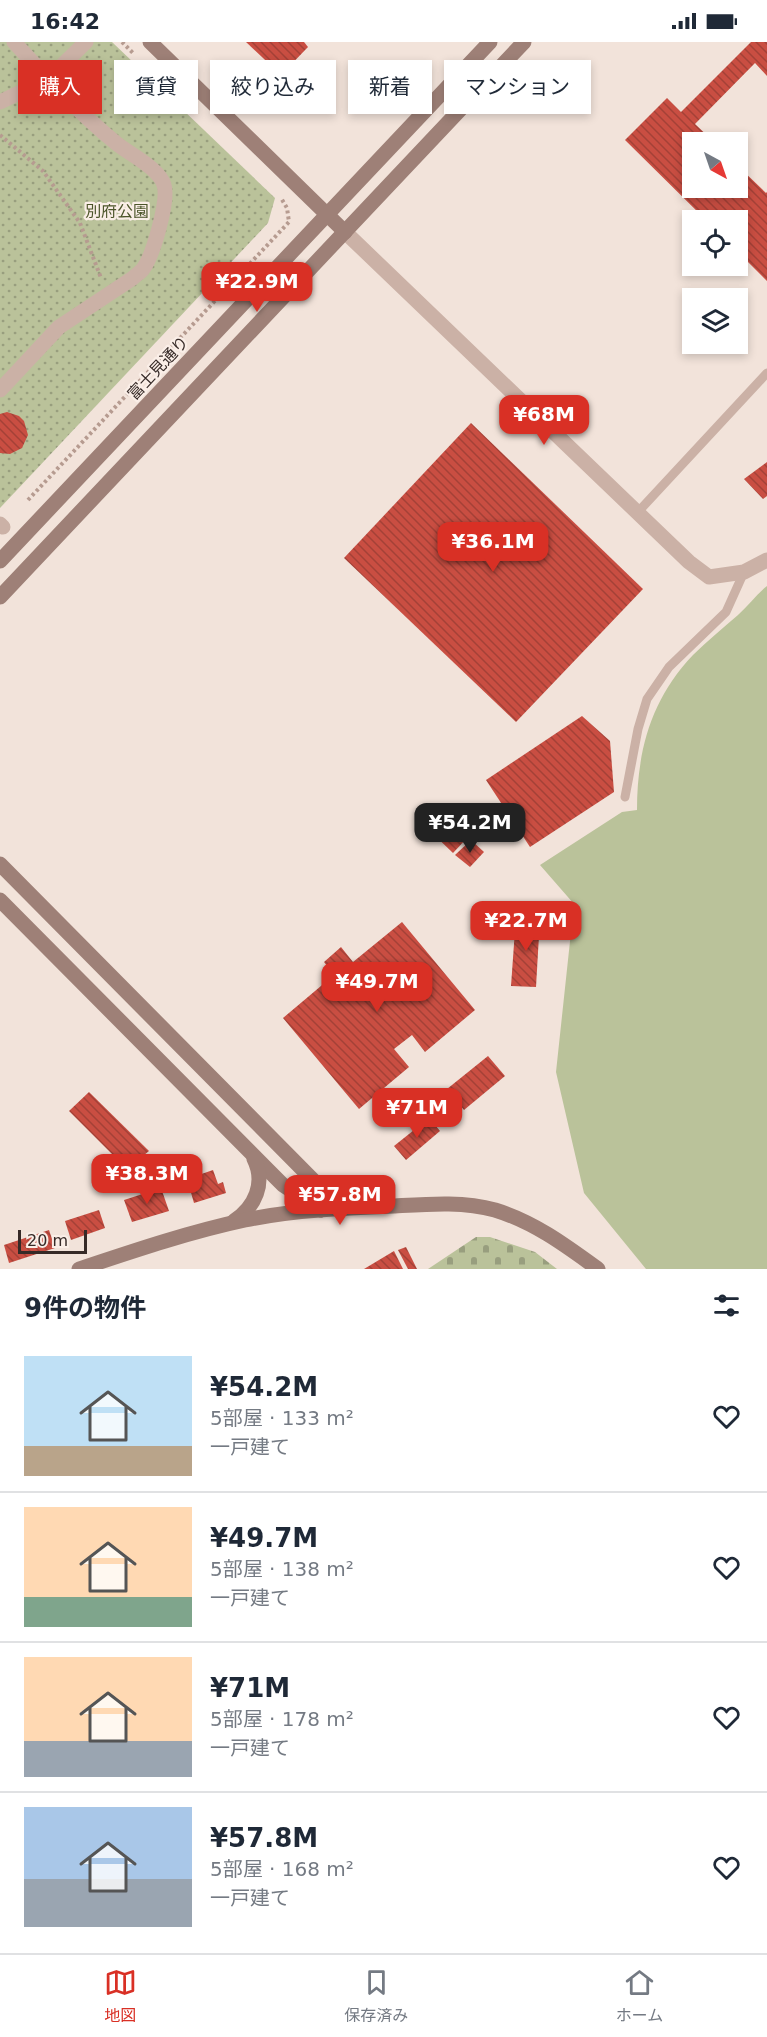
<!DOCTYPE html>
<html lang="ja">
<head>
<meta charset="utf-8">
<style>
	body { margin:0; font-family:"DejaVu Sans","Noto Sans JP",sans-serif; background:#f6f6f7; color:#1f2937; height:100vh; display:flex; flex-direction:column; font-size:22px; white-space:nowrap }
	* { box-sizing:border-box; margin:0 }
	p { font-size:20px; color:#747a83 }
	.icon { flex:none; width:33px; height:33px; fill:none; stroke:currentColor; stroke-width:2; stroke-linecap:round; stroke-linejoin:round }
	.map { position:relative; height:1227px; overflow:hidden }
	.side { display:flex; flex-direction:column; background:#fff; flex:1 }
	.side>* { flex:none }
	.banner { position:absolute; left:18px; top:18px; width:732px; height:54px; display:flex; gap:12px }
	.needle { width:39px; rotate:140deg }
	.tools { position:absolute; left:682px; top:90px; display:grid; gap:12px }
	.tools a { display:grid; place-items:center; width:66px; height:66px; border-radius:0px; background:#fff; box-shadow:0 3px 9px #0003; font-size:30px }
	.scale { position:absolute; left:18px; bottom:15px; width:69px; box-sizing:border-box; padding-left:6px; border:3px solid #362a27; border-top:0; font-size:16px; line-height:21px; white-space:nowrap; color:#362a27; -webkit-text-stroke:4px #faeee7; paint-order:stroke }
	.price { position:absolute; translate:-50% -51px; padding:0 14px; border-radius:12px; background:#d93025; color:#fff; font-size:20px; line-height:39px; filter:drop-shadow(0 2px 3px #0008) }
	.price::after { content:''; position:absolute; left:50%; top:36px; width:18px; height:14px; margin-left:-9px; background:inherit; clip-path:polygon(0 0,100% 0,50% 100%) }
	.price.on { background:#222; color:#fff }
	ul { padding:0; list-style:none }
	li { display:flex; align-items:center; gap:18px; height:150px; padding:0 24px }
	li+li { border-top:2px solid #e0e1e3 }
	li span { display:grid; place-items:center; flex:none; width:168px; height:120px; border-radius:0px; color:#555 }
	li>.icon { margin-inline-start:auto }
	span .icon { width:72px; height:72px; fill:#fffc; stroke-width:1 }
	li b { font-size:26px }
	h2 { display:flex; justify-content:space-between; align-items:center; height:72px; padding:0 24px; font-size:26px }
	.chip { padding:0 21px; border-radius:0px; background:#fff; box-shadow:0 3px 9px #0003; font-size:21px; line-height:54px }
	.chip.on { background:#d93025; color:#fff }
	.status { display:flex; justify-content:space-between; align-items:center; height:42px; padding:0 30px; background:#fff; direction:ltr }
	.status svg { height:16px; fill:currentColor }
	.tab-bar { display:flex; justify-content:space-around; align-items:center; height:84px; border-top:2px solid #e0e1e3; background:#fff; font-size:16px; color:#747a83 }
	.tab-bar a { display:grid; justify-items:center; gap:3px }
	.tab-bar .on { color:#d93025 }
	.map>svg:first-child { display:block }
	.cemetery { fill:url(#cemetery-stones) }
	.park { fill:url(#park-dots) }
	.garden { fill:#bac29a }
	.building { fill:url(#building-back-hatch) }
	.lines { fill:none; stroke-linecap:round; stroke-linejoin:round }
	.path { stroke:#b69b90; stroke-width:4; stroke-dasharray:3 3; stroke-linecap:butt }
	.lane { stroke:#cbb1a6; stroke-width:9 }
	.street { stroke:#cbb1a6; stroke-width:15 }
	.secondary { stroke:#9e8077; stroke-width:15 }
	.labels { text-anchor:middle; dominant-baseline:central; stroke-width:4.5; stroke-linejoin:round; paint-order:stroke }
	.park-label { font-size:16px; fill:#4c552a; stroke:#faeee7 }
	.street-label { font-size:16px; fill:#362a27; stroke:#faeee7 }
</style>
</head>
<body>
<div class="status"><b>16:42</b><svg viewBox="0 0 49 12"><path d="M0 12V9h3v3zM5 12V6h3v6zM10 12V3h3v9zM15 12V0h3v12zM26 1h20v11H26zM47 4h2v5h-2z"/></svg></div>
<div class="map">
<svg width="767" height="1227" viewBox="0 0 767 1227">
	<defs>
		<pattern id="cemetery-stones" width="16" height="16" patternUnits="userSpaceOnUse" patternTransform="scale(1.5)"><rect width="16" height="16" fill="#bac29a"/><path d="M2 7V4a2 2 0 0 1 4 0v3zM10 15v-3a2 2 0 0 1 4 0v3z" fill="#989e7e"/></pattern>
		<pattern id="park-dots" width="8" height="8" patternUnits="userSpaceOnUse" patternTransform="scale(1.5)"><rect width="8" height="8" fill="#bac29a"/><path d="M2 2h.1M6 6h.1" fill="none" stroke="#989e7e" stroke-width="1.8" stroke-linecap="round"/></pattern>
		<pattern id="building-back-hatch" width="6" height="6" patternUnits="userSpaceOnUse" patternTransform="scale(1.5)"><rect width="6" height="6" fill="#c94e42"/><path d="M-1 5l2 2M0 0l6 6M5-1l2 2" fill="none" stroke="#a44137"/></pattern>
	</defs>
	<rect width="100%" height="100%" fill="#f2e3da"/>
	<polygon class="cemetery" points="476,1195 490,1195 535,1210 557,1227 428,1227"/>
	<polygon class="park" points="0,0 112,0 275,156 268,181 0,466"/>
	<path class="garden" d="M767,544V1227H646L584,1151L556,1030L574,862L540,823L622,770L637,768C637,709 651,657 693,613C707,599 723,586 738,573C748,564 757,552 767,544Z"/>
	<g class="building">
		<polygon points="246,0 304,0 308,5 281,33"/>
		<polygon points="751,0 767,0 767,34 755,21 695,82 714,100 693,100 693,146 738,146 738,124 766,151 767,150 767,239 738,210 738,178 706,178 625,98 667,56 681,70"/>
		<polygon points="7,370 19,374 24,379 28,393 22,406 10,412 0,411 0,372"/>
		<polygon points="471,381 643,547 516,680 344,516"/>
		<polygon points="767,420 767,454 763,457 744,437"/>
		<polygon points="582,674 610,699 614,750 530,805 486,738"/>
		<polygon points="444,774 468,795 453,811 428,787"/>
		<polygon points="471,798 484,810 470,825 455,813"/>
		<polygon points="516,874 540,876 536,945 511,944"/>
		<polygon points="402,880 475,968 425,1010 412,993 394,1007 409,1025 359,1067 283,976 334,933 324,920 341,905 353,920"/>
		<polygon points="488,1014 505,1034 464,1068 447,1047"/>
		<polygon points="89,1050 149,1109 127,1127 69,1069"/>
		<polygon points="429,1076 440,1089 406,1118 394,1104"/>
		<polygon points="213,1128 218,1142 223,1140 226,1151 194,1161 187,1137"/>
		<polygon points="161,1146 169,1169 132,1180 124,1158"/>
		<polygon points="99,1168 105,1186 71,1198 65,1179"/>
		<polygon points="49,1188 55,1206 9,1221 4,1203"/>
		<polygon points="406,1205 417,1227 408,1227 398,1208"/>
		<polygon points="394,1209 403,1227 364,1227"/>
	</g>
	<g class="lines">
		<g class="path">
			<polyline points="122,0 134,12"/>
			<polyline points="0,93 43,129 80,181 101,236"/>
			<polyline points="28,458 289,180 287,166 281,156"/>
		</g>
		<g class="lane">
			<polyline points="637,471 767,331"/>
			<polyline points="625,755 638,687 647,657 669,625 726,570 744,530"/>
		</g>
		<g class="street">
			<polyline points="0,60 48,37 86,0"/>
			<polyline points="345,190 689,520 709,535 744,530 767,518"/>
			<path d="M0,348L59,285L133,236C136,233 141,230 143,227C153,214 169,158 164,143C159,126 129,112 116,101C79,71 46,35 14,0"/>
			<polyline points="0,482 3,485"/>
		</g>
		<g class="secondary">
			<polyline points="150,0 345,190"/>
			<polyline points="0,519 490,0"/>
			<polyline points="0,555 524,0"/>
			<polyline points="0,822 313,1138 321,1168"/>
			<polyline points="0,858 270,1130 283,1143 321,1168"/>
			<path d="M234,1179C255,1165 266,1141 254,1117"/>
			<path d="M79,1227C133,1209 189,1190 245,1178C294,1168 345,1166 395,1164C428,1162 463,1159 495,1168C534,1180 565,1203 598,1227"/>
		</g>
	</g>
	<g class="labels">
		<g class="park-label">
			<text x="117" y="169">別府公園</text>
		</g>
		<g class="street-label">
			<text transform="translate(158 326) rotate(-47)">富士見通り</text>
		</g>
	</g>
</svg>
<div class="tools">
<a><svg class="needle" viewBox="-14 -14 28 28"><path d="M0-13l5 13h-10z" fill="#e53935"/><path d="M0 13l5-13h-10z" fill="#747a83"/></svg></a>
<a><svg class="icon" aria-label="locate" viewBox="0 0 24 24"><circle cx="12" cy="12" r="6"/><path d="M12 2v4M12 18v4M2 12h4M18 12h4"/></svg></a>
<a><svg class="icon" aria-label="layers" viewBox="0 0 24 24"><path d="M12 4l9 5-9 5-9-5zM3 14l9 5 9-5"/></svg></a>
</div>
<div class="scale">20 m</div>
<b class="price" style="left:257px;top:271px">¥22.9M</b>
<b class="price" style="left:544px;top:404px">¥68M</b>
<b class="price" style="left:493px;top:531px">¥36.1M</b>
<b class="price on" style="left:470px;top:812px">¥54.2M</b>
<b class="price" style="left:526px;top:910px">¥22.7M</b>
<b class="price" style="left:377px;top:971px">¥49.7M</b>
<b class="price" style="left:417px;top:1097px">¥71M</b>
<b class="price" style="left:147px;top:1163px">¥38.3M</b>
<b class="price" style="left:340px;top:1184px">¥57.8M</b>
<div class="banner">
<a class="chip on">購入</a>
<a class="chip">賃貸</a>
<a class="chip">絞り込み</a>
<a class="chip">新着</a>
<a class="chip">マンション</a>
</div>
</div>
<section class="side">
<h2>9件の物件<svg class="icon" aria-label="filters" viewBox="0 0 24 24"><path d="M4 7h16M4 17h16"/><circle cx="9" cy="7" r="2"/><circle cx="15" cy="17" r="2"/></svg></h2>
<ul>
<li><span style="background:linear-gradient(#bfe0f5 75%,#b9a48a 0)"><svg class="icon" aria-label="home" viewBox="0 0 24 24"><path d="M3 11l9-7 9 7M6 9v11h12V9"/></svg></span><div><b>¥54.2M</b><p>5部屋 · 133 m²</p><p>一戸建て</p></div><svg class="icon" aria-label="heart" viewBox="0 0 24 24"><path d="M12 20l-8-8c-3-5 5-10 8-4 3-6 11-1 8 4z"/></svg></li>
<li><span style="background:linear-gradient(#ffd9b3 75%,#7fa58c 0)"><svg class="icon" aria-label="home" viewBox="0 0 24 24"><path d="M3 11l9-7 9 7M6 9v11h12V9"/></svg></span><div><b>¥49.7M</b><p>5部屋 · 138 m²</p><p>一戸建て</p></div><svg class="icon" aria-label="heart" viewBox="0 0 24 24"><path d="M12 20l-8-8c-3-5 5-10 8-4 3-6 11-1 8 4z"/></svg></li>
<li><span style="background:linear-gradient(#ffd9b3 70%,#9aa5b1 0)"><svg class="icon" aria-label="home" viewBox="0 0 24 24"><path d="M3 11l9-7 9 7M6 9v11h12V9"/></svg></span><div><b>¥71M</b><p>5部屋 · 178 m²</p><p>一戸建て</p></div><svg class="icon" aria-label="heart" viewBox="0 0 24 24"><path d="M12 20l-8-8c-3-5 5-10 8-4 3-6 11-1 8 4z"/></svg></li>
<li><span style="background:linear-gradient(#a9c7e8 60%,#9aa5b1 0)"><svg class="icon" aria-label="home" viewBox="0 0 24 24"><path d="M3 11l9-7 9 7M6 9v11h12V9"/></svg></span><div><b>¥57.8M</b><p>5部屋 · 168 m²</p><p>一戸建て</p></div><svg class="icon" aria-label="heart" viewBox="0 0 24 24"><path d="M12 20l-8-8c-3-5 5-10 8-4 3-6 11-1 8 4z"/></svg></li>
</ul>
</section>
<nav class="tab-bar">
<a class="on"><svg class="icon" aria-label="map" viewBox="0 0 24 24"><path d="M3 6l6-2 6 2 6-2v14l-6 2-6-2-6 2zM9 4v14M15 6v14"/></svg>地図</a>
<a><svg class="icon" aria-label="saved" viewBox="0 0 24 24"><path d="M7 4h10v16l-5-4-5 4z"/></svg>保存済み</a>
<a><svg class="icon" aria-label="home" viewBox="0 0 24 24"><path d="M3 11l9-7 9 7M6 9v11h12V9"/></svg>ホーム</a>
</nav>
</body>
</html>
